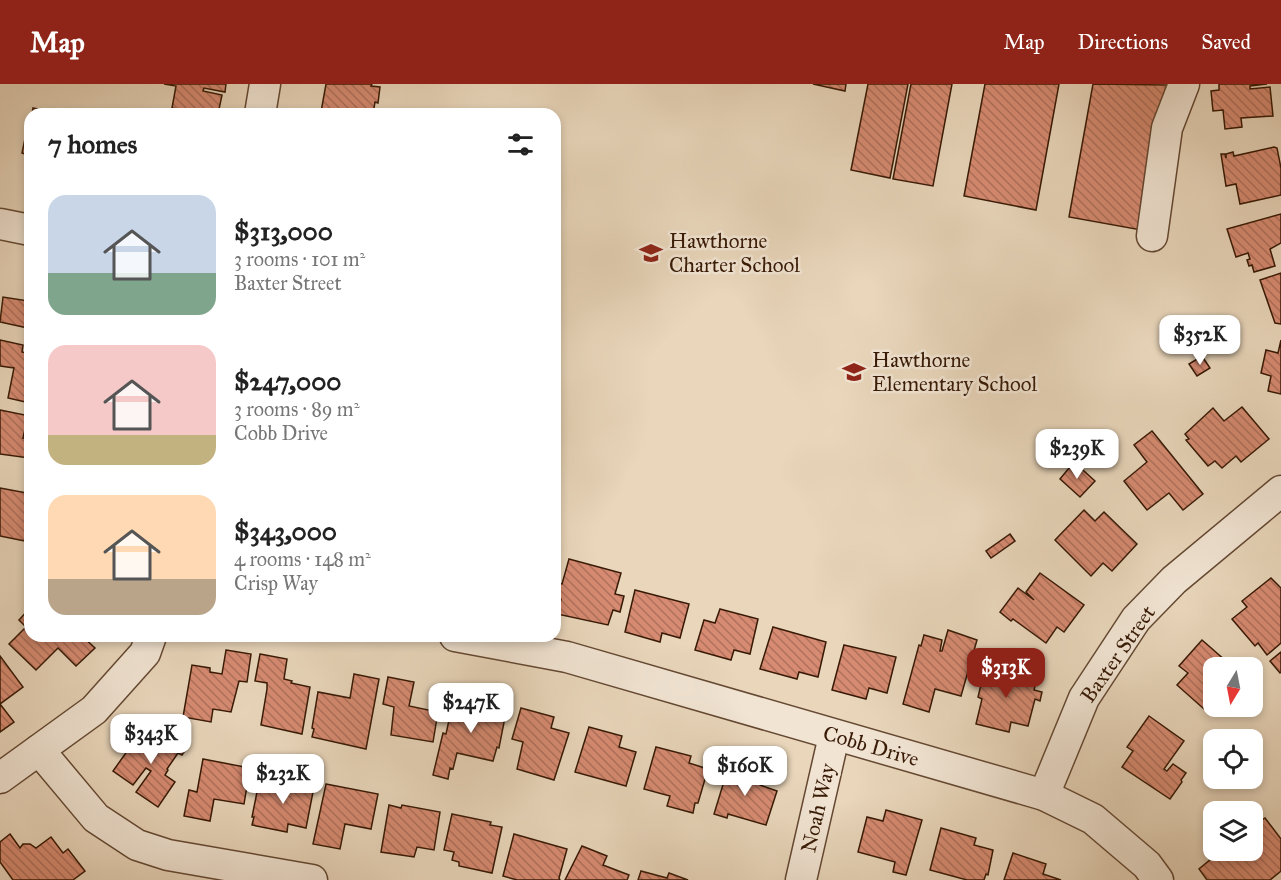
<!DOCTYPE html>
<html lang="en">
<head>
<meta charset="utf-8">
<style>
	body { margin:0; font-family:"IM FELL Great Primer",serif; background:#f6f6f6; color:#222; height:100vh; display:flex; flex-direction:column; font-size:22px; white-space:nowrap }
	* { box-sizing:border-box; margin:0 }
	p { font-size:20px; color:#767676 }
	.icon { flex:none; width:33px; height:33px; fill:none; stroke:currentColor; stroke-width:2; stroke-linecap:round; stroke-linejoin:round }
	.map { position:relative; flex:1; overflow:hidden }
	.sheet { position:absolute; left:24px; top:24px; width:537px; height:534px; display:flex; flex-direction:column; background:#fff; border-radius:18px; box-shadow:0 3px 9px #0003 }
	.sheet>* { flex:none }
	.needle { width:39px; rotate:190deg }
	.tools { position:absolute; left:1203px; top:573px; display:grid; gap:12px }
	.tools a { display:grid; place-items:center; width:60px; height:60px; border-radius:12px; background:#fff; box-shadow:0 3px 9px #0003; font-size:30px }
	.price { position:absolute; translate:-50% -51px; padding:0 14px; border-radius:12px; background:#fff; color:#222; font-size:20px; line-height:39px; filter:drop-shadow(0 2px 3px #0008) }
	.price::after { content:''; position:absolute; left:50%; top:36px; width:18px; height:14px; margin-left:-9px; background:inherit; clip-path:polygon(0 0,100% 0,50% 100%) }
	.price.selected { background:#8f2418; color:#fff }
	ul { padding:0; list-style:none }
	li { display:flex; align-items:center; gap:18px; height:150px; padding:0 24px }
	li span { display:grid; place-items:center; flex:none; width:168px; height:120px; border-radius:18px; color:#555 }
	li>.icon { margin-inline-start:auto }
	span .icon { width:72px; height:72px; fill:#fffc; stroke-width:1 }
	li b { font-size:26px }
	h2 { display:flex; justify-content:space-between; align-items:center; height:72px; padding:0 24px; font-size:26px }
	header { display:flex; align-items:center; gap:36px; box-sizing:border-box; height:84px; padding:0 30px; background:#8f2418; color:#fff }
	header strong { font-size:28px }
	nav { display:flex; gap:33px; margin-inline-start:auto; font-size:21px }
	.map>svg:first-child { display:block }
	.building { fill:url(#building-back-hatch); stroke:#371905; stroke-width:1.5 }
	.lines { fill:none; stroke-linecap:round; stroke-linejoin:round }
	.minor-casing { stroke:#644832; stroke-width:33 }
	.minor { stroke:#f1e4d3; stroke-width:30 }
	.labels { text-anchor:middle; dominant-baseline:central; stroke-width:5; stroke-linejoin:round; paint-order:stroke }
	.poi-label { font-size:21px; fill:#371905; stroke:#f1e4d3; text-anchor:start }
	.street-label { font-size:21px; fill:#371905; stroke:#f1e4d3 }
</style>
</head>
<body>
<header>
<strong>Map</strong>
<nav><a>Map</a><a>Directions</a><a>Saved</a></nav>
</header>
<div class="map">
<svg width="1281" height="796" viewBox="0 0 1281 796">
	<defs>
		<pattern id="building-back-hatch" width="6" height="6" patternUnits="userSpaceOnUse" patternTransform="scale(1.5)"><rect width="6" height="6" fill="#d78b72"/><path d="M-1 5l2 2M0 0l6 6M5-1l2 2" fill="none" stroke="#af715c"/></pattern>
	</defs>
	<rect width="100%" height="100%" fill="#e9d6bb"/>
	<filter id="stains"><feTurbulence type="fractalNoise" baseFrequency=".00333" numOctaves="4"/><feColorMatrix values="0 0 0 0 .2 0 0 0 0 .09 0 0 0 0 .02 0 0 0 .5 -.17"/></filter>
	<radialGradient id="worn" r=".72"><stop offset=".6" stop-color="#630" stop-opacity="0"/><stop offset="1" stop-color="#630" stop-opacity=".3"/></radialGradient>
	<g class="building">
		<polygon points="164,0 226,0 225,8 204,4 203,7 222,11 218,30 202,30 172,24 176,2"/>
		<polygon points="326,0 372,0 371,2 380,3 378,19 375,18 373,30 324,30 321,28"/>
		<polygon points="813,0 846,0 845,7"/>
		<polygon points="868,0 908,0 890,94 851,86"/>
		<polygon points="911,0 952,0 933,102 893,95"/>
		<polygon points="985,0 1059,0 1036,126 964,112"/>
		<polygon points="1093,0 1168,1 1141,146 1069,133"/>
		<polygon points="1219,0 1267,0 1250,2 1250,5 1270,3 1273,32 1241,34 1242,43 1225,45 1223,26 1213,27 1211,7 1219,6"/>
		<polygon points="33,24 54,28 53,30 32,30"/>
		<polygon points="29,36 30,36 30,72 22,69"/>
		<polygon points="1274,63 1277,64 1281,84 1281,111 1240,120 1236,100 1226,102 1221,70 1225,70 1226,74 1226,70 1233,68 1234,72"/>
		<polygon points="1281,130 1281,159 1270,165 1275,182 1254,188 1252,181 1249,182 1247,176 1250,175 1248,169 1236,173 1227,145"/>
		<polygon points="1281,189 1281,240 1275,239 1260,196"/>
		<polygon points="30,208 28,244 0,238 3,213 28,217"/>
		<polygon points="0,256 23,261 22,268 30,270 30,319 8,314 14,284 0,282"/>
		<polygon points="1281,256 1281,310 1268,307 1271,292 1261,289 1266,266 1278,269"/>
		<polygon points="1202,272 1210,284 1197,292 1189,280"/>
		<polygon points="1242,323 1269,355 1241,378 1236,372 1222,384 1215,377 1208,382 1186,356 1189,355 1185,350 1213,324 1224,337"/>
		<polygon points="0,326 30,332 30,350 24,349 23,354 30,355 29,374 0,370"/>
		<polygon points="1152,347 1203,410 1183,426 1169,409 1147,426 1124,397 1147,378 1134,361"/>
		<polygon points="1096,351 1107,363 1092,376 1082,365"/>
		<polygon points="1074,378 1095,397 1080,413 1060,395"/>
		<polygon points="0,404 27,409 26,411 30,412 30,458 0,452"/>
		<polygon points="1084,426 1095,437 1104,428 1137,460 1112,487 1103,479 1091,492 1055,456"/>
		<polygon points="1010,450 1015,457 991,474 986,467"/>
		<polygon points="569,475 621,489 615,510 624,512 620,528 613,526 608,541 557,530 561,515 555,514 555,508 557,499 562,500"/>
		<polygon points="1040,489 1084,521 1064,548 1057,543 1046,559 1013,535 1011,537 1000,528 1018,504 1034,516 1026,508"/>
		<polygon points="1271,494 1281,504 1281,559 1267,571 1258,559 1255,562 1232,535 1247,523 1242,517"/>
		<polygon points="635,506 689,520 680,554 662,549 660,558 625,548"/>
		<polygon points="30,524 30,552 82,552 95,564 76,582 58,564 36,586 9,560 26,543 19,536"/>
		<polygon points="720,525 758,535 750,570 734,566 731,576 695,566 704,536 715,539"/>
		<polygon points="773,543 826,558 818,593 799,588 797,595 760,585"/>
		<polygon points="948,546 977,556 961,612 935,605 929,628 903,620 919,561 921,562 924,551 942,556 940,567 942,567"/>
		<polygon points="1202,556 1226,577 1224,579 1230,584 1214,584 1214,622 1220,622 1215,628 1207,621 1204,625 1177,601 1188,589 1179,582"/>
		<polygon points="844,561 896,573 887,609 869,604 866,615 832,606"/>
		<polygon points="226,566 251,570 247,598 239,597 231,628 213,625 211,638 183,633 192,581 210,584 210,588 222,590"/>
		<polygon points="1281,568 1281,588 1280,589 1270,577"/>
		<polygon points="260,570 287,575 284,595 292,597 291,599 310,603 302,650 261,641 267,605 267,599 255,597"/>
		<polygon points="0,572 23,603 0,620"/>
		<polygon points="987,576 1008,581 1003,598 1017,601 1020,590 1037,594 1034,606 1042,608 1040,617 1035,615 1028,642 1011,638 1009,648 976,640 982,615 978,613"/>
		<polygon points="354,590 379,595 366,665 312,653 314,645 312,644 318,608 350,614"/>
		<polygon points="388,593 414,598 409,622 438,628 433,658 391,651 394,623 383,620"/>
		<polygon points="473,615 507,623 499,664 497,663 493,677 457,669 453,685 450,684 448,695 433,691 443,649 446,650 453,618 471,623"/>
		<polygon points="0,620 14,638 0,648"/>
		<polygon points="521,624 554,633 551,644 569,649 554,696 517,685 523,658 512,655"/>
		<polygon points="1149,632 1184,657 1164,685 1167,687 1173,680 1186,689 1181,696 1182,698 1170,715 1122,683 1133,667 1127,663"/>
		<polygon points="589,643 622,652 619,663 636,668 626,702 575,688"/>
		<polygon points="143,645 164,659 170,650 188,662 182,671 178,669 167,685 168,686 165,691 175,698 158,723 136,708 151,687 146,684 133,701 113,687"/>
		<polygon points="656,663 691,672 689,679 708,685 698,719 695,719 693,729 667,722 670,712 644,705"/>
		<polygon points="203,675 250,684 244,720 214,715 210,737 184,732 189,706 197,708"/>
		<polygon points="729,681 762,691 760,701 777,707 766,741 728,730 727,734 714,730"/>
		<polygon points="299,694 313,696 311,708 313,708 306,744 288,740 287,748 252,741 254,733 252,733 259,698 285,703 286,696 298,698"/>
		<polygon points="326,700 378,710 371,745 345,740 340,765 313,760"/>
		<polygon points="389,721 401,724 402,721 440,728 434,766 417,763 414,773 381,768"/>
		<polygon points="886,726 922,736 906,791 893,788 895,778 858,768 867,733 883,737"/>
		<polygon points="452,730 491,738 490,741 502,743 492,789 459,782 459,778 452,776 454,768 444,766"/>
		<polygon points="1265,734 1281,755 1281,787 1270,796 1207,796 1199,785 1222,766 1252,766 1252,743"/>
		<polygon points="941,744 976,754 974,761 993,766 988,791 986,790 984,796 967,796 930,786"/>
		<polygon points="10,750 20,764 23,760 30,760 36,764 51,753 63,769 68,765 85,787 73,796 13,796 0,778 0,758"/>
		<polygon points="514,750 567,765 559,794 560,796 517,796 503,792"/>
		<polygon points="582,762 607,772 603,781 629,791 627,796 565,796"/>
		<polygon points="1013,769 1046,780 1043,790 1061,796 1004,796"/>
		<polygon points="641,787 667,794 669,789 688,796 638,796"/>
	</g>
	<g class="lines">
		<g class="minor-casing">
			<g id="minor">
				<polyline points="260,30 265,0"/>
				<polyline points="0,140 30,146"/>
				<polyline points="1152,152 1167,44 1184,0"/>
				<polyline points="455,552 567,573 1044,711 1093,735 1147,781 1158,796"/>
				<polyline points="39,666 96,734 137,761 168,771 312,796"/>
				<polyline points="0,694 94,626 145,569 151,552"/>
				<polyline points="1044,711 1084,614 1136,535 1174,496 1281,407"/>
				<polyline points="801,796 834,652"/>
			</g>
		</g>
		<use href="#minor" class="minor"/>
	</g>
	<defs>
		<g id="school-bare" transform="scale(1.8)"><path d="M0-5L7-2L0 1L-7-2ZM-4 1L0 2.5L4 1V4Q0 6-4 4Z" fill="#8f2418" stroke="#f1e4d3" stroke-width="2.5" paint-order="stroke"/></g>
	</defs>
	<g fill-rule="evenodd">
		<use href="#school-bare" x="651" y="169"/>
		<use href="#school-bare" x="854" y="288"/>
	</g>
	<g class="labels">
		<g class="poi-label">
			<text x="669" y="157">Hawthorne<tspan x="669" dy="24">Charter School</tspan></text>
			<text x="872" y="276">Hawthorne<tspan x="872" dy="24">Elementary School</tspan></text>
		</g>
		<g class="street-label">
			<text transform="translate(1118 570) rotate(-55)">Baxter Street</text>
			<text transform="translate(871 662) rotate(16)">Cobb Drive</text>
			<text transform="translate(818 724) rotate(-77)">Noah Way</text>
		</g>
	</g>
	<rect width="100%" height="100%" filter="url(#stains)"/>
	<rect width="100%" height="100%" fill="url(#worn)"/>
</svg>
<div class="tools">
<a><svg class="needle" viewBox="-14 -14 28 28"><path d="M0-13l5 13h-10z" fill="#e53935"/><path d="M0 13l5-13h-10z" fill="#767676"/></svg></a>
<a><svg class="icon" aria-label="locate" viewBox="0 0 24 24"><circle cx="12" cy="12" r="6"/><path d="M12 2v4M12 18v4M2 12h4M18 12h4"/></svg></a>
<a><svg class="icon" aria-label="layers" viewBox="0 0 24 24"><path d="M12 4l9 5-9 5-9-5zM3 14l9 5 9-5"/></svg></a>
</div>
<b class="price" style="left:1200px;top:282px">$352K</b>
<b class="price" style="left:1077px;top:396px">$239K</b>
<b class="price selected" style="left:1006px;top:615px">$313K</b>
<b class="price" style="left:471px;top:650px">$247K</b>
<b class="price" style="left:151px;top:681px">$343K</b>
<b class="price" style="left:745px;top:713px">$160K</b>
<b class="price" style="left:283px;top:721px">$232K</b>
<section class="sheet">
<h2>7 homes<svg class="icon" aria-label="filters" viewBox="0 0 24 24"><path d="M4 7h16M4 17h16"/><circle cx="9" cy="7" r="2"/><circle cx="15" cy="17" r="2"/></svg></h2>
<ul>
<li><span style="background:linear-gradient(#c9d6e8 65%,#7fa58c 0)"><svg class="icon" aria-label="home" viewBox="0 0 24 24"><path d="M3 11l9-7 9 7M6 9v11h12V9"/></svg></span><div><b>$313,000</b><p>3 rooms · 101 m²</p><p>Baxter Street</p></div></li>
<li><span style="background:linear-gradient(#f6c9c9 75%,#c2b280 0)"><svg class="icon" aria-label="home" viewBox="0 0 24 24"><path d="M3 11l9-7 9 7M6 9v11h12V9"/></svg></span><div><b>$247,000</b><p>3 rooms · 89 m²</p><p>Cobb Drive</p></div></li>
<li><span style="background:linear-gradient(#ffd9b3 70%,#b9a48a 0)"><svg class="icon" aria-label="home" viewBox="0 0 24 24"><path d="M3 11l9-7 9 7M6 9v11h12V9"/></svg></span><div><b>$343,000</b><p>4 rooms · 148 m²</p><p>Crisp Way</p></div></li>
</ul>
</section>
</div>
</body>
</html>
